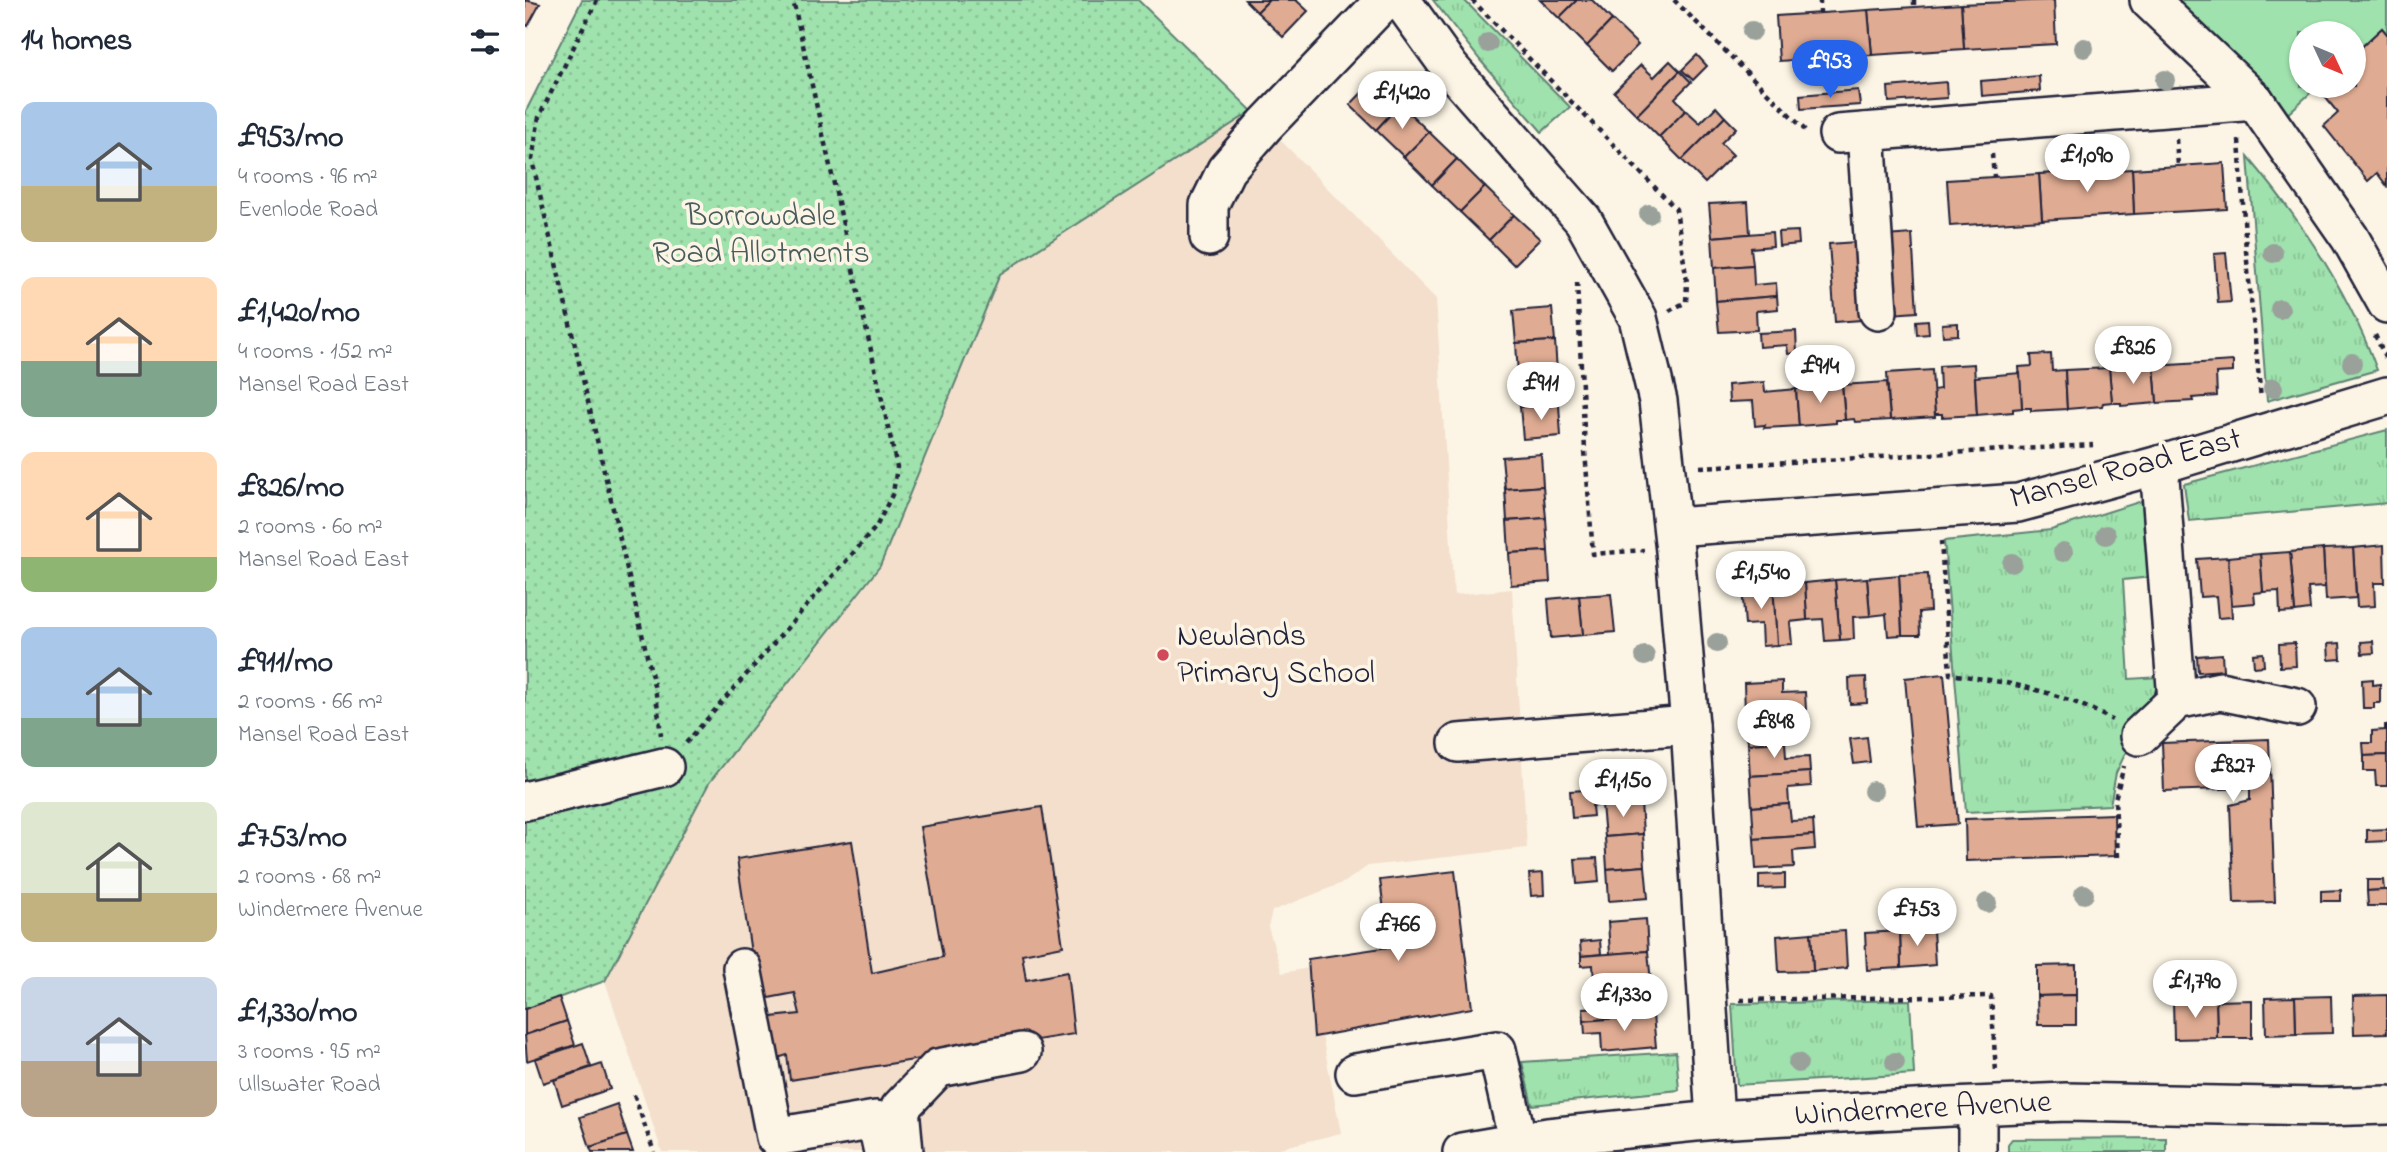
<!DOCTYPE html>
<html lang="en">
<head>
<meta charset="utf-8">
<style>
	body { margin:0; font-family:"Indie Flower",sans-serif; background:#f2f2f3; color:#1f2937; height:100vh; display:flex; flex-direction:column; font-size:26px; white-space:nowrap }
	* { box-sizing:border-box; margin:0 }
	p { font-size:23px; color:#747a83 }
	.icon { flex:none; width:38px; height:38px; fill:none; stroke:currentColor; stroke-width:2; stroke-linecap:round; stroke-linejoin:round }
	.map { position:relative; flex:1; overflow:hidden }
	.details { display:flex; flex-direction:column; background:#fff; width:525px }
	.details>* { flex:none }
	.needle { width:46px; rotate:134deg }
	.tools { position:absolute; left:1764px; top:21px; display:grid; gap:14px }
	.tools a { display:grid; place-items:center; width:77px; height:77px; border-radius:50%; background:#fff; box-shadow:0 2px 5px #0004; font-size:35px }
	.price { position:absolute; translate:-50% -60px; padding:0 16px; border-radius:24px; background:#fff; color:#222; font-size:23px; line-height:46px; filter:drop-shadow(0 2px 4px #0008) }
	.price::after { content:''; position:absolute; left:50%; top:42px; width:21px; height:16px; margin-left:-10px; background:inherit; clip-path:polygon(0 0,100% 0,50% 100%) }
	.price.active { background:#2563eb; color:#fff }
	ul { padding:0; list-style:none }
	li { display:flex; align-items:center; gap:21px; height:175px; padding:0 21px }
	li span { display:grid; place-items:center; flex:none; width:196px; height:140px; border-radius:14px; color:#555 }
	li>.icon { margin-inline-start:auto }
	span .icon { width:84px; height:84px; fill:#fffc; stroke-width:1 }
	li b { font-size:30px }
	h2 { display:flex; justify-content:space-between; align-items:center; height:84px; padding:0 21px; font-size:30px }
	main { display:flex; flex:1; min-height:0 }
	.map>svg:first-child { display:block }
	.built { fill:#f3dfcc }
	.grass { fill:url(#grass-tufts); stroke:#608274; stroke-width:2 }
	.park { fill:#9fe2ad; stroke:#608274; stroke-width:2 }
	.garden { fill:url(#garden-dots); stroke:#608274; stroke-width:2 }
	.building { fill:#dfab92; stroke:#22223b; stroke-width:2 }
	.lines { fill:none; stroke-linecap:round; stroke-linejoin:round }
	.minor-casing { stroke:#22223b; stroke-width:42 }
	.path { stroke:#22223b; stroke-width:4.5; stroke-dasharray:5 5; stroke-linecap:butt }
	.minor { stroke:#fcf5e5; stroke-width:37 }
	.tree { fill:#99a19a }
	.poi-dot { fill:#d1495b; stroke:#fcf5e5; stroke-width:2.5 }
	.labels { text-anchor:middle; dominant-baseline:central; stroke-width:7; stroke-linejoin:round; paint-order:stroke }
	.park-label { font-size:32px; fill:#485c5d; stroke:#fcf5e5 }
	.street-label { font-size:32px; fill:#22223b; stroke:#fcf5e5 }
	.poi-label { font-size:32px; fill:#22223b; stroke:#fcf5e5; text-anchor:start }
</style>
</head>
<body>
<main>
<section class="details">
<h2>14 homes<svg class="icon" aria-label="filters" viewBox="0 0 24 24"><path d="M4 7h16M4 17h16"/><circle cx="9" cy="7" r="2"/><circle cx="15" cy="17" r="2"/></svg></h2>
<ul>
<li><span style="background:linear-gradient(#a9c7e8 60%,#c2b280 0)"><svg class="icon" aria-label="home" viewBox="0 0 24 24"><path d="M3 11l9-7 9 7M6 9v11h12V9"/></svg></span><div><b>£953/mo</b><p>4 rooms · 96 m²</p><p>Evenlode Road</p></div></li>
<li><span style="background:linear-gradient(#ffd9b3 60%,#7fa58c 0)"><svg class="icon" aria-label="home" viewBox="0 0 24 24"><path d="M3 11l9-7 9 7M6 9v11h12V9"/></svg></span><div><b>£1,420/mo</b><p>4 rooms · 152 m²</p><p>Mansel Road East</p></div></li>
<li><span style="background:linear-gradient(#ffd9b3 75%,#8fb573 0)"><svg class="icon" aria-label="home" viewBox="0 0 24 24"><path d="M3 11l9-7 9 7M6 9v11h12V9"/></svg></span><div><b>£826/mo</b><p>2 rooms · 60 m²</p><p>Mansel Road East</p></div></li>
<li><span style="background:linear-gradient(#a9c7e8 65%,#7fa58c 0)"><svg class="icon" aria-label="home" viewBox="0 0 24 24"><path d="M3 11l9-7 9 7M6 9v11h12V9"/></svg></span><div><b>£911/mo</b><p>2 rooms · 66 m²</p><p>Mansel Road East</p></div></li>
<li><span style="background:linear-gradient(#dfe7d0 65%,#c2b280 0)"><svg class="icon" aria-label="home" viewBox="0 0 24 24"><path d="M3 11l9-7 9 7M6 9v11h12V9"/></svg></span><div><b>£753/mo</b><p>2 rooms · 68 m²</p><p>Windermere Avenue</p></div></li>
<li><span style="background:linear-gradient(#c9d6e8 60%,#b9a48a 0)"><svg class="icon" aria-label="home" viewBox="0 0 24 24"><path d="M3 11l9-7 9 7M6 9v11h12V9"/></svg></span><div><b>£1,330/mo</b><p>3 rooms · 95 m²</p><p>Ullswater Road</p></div></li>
</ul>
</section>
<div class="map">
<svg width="1862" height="1152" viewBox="0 0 1862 1152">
	<defs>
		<pattern id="grass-tufts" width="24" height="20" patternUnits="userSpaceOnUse" patternTransform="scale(1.75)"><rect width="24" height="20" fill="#9fe2ad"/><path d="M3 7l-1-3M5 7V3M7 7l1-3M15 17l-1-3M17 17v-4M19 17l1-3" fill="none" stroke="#89c296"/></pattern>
		<pattern id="garden-dots" width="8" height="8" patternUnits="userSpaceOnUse" patternTransform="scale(1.75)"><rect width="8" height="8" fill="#9fe2ad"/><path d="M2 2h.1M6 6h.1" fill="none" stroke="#89c296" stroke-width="1.8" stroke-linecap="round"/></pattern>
	</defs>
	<rect width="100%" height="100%" fill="#fcf5e5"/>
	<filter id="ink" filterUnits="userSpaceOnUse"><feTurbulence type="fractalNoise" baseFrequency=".0143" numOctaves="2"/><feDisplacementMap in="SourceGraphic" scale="14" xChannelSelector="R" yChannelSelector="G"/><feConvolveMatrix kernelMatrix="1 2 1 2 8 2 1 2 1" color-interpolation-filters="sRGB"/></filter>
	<g filter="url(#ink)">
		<polygon class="built" points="727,111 911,299 929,595 987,589 1002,848 843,866 820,882 747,911 743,927 757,973 784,968 816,1133 739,1152 137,1152 80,981 184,783 355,566 475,274"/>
		<g class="grass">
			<polygon points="908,0 939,0 1045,107 1017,132 955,60"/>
			<path d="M1723,157C1777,221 1823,290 1852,370L1742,401Z"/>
			<polygon points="1862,430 1862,503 1664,521 1659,484"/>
			<polygon points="1623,499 1627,577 1598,580 1604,679 1634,677 1633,685 1591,773 1585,805 1441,812 1419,541 1526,530"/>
			<polygon points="1385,1000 1389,1074 1212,1085 1207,1004"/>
			<polygon points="1151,1052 1154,1090 1007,1105 997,1062"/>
			<polygon points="1641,1138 1641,1152 1483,1152 1483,1144 1487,1139"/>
		</g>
		<polygon class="park" points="1647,0 1862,0 1862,34 1857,28 1829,54 1829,33 1776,33 1776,86 1793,86 1756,120"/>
		<polygon class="garden" points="57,0 613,0 727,111 475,274 355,566 184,783 80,981 0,1010 0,113"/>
		<g class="building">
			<polygon points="0,0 15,4 3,26 0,24"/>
			<polygon points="720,0 744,0 732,12"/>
			<polygon points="744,0 771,0 783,11 758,37 732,12"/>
			<polygon points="1015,0 1052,0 1034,18"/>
			<polygon points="1052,0 1067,0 1087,20 1062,46 1034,18"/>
			<polygon points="1529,0 1531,44 1439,49 1436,4"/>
			<polygon points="1436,4 1439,49 1347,55 1343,10"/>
			<polygon points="1343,10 1347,55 1254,61 1251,16"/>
			<polygon points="1087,20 1113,45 1087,71 1062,46"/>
			<polygon points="1857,28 1862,34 1862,186 1852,173 1843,181 1799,126 1813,113 1792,87 1829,86 1829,54"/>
			<polygon points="1172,55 1182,66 1168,80 1157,70"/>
			<polygon points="1145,61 1155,71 1112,115 1089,92 1116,65 1129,77"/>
			<polygon points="1155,71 1166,82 1150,98 1161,110 1134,137 1112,115"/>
			<polygon points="1514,76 1515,91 1457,96 1456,81"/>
			<polygon points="850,79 875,104 851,130 825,105"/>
			<polygon points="1421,82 1422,98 1364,102 1363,87"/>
			<polygon points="1333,90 1335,105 1276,109 1275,95"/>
			<polygon points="875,104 904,132 879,157 851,130"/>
			<polygon points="1191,107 1200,117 1157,160 1134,137 1161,110 1175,123"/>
			<polygon points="1200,117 1211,128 1196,143 1208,155 1180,183 1157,160"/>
			<polygon points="904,132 932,159 907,185 879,157"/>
			<polygon points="932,159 960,187 935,212 907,185"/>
			<polygon points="1699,163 1702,209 1609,214 1607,169"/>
			<polygon points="1607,169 1609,214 1517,220 1514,174"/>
			<polygon points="1514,174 1517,220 1425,226 1422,180"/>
			<polygon points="960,187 989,215 964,240 935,212"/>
			<polygon points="1223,202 1225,234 1187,237 1184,204"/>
			<polygon points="989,215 1015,239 989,265 964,240"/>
			<polygon points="1273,231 1274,244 1254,246 1253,232"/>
			<polygon points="1247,232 1248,246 1226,248 1228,265 1189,268 1187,237"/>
			<polygon points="1387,234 1392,312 1366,314 1361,236"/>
			<polygon points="1331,242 1336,320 1310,322 1304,244"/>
			<polygon points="1701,253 1706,302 1693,303 1689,254"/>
			<polygon points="1228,265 1229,285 1251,283 1252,296 1191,301 1189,268"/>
			<polygon points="1252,296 1253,309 1231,311 1232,330 1194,332 1191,301"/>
			<polygon points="1027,308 1030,341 991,343 988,311"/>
			<polygon points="1403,320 1404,334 1392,335 1391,321"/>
			<polygon points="1433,323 1433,335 1418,336 1417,324"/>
			<polygon points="1271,331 1272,353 1263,354 1262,345 1234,347 1233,333"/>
			<polygon points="1030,341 1032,372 993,375 991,343"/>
			<polygon points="1526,354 1527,371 1540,370 1542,409 1506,411 1506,408 1497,408 1494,367 1507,366 1506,355"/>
			<polygon points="1708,361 1708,372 1691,373 1692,396 1667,398 1668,401 1632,403 1629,366"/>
			<polygon points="1449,364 1452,415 1417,417 1417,414 1410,414 1408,390 1415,389 1414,366"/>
			<polygon points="1629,365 1632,403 1596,406 1596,403 1587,403 1584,369"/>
			<polygon points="1584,368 1587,402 1578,403 1577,406 1542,409 1540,370"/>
			<polygon points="1407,370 1410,417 1365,420 1362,373"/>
			<polygon points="1032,372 1034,405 995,407 993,375"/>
			<polygon points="1495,373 1497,408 1488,409 1488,412 1452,415 1450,377"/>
			<polygon points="1239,382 1240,392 1271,389 1274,426 1239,428 1240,425 1230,426 1228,401 1204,402 1203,385"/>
			<polygon points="1362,382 1365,420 1330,422 1329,419 1320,420 1317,385"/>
			<polygon points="1317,385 1320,420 1311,420 1311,423 1274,426 1271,389"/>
			<polygon points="1034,405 1036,436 998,439 995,407"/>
			<polygon points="1016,454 1018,486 980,489 977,457"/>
			<polygon points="1018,486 1021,518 982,521 980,489"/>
			<polygon points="1021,518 1023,551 984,553 982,521"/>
			<polygon points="1859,545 1860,583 1849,583 1850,606 1832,607 1828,548"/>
			<polygon points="1828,548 1831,598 1801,600 1798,549"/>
			<polygon points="1798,549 1800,587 1783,588 1785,610 1770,612 1765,552"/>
			<polygon points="1023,551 1025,582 986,585 984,553"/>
			<polygon points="1765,552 1770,612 1755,613 1754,591 1738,592 1735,554"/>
			<polygon points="1735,554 1738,592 1729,593 1730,603 1707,605 1703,557"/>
			<polygon points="1703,557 1707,617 1693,618 1691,596 1675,597 1672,559"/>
			<polygon points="1403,574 1405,611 1394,612 1395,635 1377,635 1374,575"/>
			<polygon points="1374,575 1377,635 1363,636 1361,614 1345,616 1342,578"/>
			<polygon points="1342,578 1345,616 1328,617 1329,639 1315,640 1310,580"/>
			<polygon points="1310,580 1315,640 1300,641 1298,619 1282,620 1280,583"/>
			<polygon points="1280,583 1282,620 1265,622 1267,644 1252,645 1248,585"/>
			<polygon points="1248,585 1252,645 1237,646 1236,624 1220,625 1217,587"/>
			<polygon points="1086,594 1090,632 1058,635 1054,596"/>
			<polygon points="1054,596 1058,635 1026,638 1023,599"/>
			<polygon points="1848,641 1849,653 1837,654 1836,642"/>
			<polygon points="1770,643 1771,666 1755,667 1754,644"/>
			<polygon points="1815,643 1816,659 1804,660 1803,644"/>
			<polygon points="1738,653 1739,666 1729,667 1728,654"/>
			<polygon points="1697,654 1698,670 1673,672 1672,656"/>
			<polygon points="1419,674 1433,824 1393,827 1380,678"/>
			<polygon points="1341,677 1342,703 1325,704 1324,678"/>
			<polygon points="1848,679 1848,685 1855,684 1855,703 1849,703 1849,708 1838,708 1837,680"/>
			<polygon points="1257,681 1257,693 1280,692 1281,710 1220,713 1219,683"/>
			<polygon points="1281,710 1281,723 1259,725 1260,742 1223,744 1220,713"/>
			<polygon points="1860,725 1862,725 1862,755 1839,756 1838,743 1847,743 1847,731 1860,730"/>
			<polygon points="1342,737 1345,762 1329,764 1325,739"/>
			<polygon points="1744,739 1750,902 1709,903 1705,805 1725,800 1725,788 1639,791 1637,743"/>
			<polygon points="1260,742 1261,758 1284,757 1285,772 1225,776 1223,744"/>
			<polygon points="1862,755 1862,786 1851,786 1850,771 1839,771 1839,756"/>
			<polygon points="1113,770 1116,802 1077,805 1075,773"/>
			<polygon points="1285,772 1286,786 1263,788 1264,804 1227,807 1225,776"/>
			<polygon points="1076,789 1077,805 1067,806 1068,816 1047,818 1045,791"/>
			<polygon points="1116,802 1118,834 1080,837 1077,805"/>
			<polygon points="1264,804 1266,821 1288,820 1289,835 1229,839 1227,807"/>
			<polygon points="517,807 538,946 497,954 501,980 542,972 549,1034 265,1080 262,1055 253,1058 246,1017 275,1014 270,993 233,1000 212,859 327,841 347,973 418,957 395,827"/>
			<polygon points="1589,814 1590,856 1441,861 1440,819"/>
			<polygon points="1862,829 1862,841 1842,842 1842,830"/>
			<polygon points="1118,834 1120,866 1082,869 1080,837"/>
			<polygon points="1289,835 1290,849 1268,851 1269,867 1231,869 1229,839"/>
			<polygon points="1072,858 1074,882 1052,884 1050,859"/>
			<polygon points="1120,866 1123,898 1084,901 1082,869"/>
			<polygon points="930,871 947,1008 789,1037 783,959 864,947 855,880"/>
			<polygon points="1018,873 1019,895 1006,896 1004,874"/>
			<polygon points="1260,874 1260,888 1234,889 1234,875"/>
			<polygon points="1842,880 1858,880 1859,890 1842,891"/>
			<polygon points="1816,890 1816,901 1796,901 1796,891"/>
			<polygon points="1859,890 1862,890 1862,906 1843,906 1842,891"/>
			<polygon points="1121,919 1123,951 1085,954 1083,922"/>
			<polygon points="1408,929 1410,965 1376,968 1375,931"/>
			<polygon points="1320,931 1322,968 1288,971 1286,933"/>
			<polygon points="1375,931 1376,968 1342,970 1340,933"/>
			<polygon points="1286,933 1288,971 1254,972 1252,936"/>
			<polygon points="1075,940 1076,954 1056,956 1055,942"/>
			<polygon points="1123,951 1126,983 1088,985 1087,980 1069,982 1068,965 1056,966 1056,956"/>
			<polygon points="1551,965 1551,995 1512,996 1512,966"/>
			<polygon points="1126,983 1128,1015 1059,1021 1058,1008 1089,1006 1088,985"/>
			<polygon points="1551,995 1551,1025 1513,1025 1512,996"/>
			<polygon points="1862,995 1862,1033 1829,1034 1828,996"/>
			<polygon points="1806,996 1807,1033 1771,1034 1770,997"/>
			<polygon points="34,997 42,1021 0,1035 0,1009"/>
			<polygon points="1770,997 1771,1034 1741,1035 1740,998"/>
			<polygon points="1727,1000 1727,1038 1692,1038 1691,1001"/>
			<polygon points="1648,1001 1691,1001 1692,1038 1649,1039"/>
			<polygon points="1128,1015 1131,1047 1077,1052 1076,1033 1060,1034 1059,1021"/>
			<polygon points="42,1021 50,1045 2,1061 0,1035"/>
			<polygon points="58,1043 66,1067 18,1083 10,1059"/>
			<polygon points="77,1064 85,1089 37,1105 29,1080"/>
			<polygon points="92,1104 102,1135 65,1147 55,1117"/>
			<polygon points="102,1135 108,1152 67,1152 65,1147"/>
		</g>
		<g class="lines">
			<g class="minor-casing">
				<g id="minor">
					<polyline points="876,0 925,68 1058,220 1113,318 1133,401 1150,551 1165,725 1190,1120"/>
					<polyline points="1624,0 1730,101 1825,238 1862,304"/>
					<polyline points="1341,132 1353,311"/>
					<polyline points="1313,134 1730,101"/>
					<polyline points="684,237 684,205 701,170 740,125 860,0"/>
					<polyline points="1634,465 1652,700"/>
					<polyline points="1148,527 1493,503 1634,465 1862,396"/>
					<polyline points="1614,736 1652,700 1695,691 1772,707"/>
					<polyline points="933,743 1165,725"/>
					<polyline points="0,801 139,767"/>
					<polyline points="217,968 250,1137 351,1120 358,1152"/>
					<polyline points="830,1073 972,1050 993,1142"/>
					<polyline points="1452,1106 1452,1152"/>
					<polyline points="379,1152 375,1108 413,1068 497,1052"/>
					<polyline points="937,1152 1023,1137 1190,1120 1426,1107 1541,1102 1796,1107 1862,1105"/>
				</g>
			</g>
			<g class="path">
				<polyline points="72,0 14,117 7,160 131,694 136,735"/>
				<polyline points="947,0 1151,209 1162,282 1161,302 1144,311"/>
				<polyline points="1149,0 1280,130"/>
				<polyline points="1295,0 1295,13"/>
				<polyline points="1389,0 1389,7"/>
				<polyline points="1481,0 1481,1"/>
				<polyline points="1651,139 1653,166"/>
				<polyline points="1714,140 1721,251 1736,399"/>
				<polyline points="1560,148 1562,171"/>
				<polyline points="1467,154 1469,177"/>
				<polyline points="1052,282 1060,451 1068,554 1119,550"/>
				<polyline points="1850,335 1862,361"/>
				<polyline points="1175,467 1568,445"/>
				<path d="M1416,541L1425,674C1482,682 1536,691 1587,720"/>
				<polyline points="161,743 351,527 368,493 372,467 268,0"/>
				<polyline points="1593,857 1590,799 1599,766"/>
				<polyline points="1215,1000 1466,996 1471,1072"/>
				<polyline points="109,1095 129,1152"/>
			</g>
			<use href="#minor" class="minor"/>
		</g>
		<g class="tree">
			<circle cx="1227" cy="31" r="10"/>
			<circle cx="963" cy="43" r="10"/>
			<circle cx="1559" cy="48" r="10"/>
			<circle cx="1640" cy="80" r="10"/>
			<circle cx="1124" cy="214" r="10"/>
			<circle cx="1748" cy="253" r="10"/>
			<circle cx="1755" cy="309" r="10"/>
			<circle cx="1827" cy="363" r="10"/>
			<circle cx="1748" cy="388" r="10"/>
			<circle cx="1581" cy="535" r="10"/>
			<circle cx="1538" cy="552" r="10"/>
			<circle cx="1487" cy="563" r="10"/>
			<circle cx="1192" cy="643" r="10"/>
			<circle cx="1120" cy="656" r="10"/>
			<circle cx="1348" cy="791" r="10"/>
			<circle cx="1559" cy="894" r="10"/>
			<circle cx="1462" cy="903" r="10"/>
			<circle cx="1370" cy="1062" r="10"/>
			<circle cx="1273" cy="1063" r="10"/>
		</g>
	</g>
	<circle class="poi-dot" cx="638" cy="655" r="7"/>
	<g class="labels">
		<g class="park-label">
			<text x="236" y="217">Borrowdale<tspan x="236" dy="37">Road Allotments</tspan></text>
		</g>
		<g class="street-label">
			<text transform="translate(1601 470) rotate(-15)">Mansel Road East</text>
			<text transform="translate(1398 1110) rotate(-3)">Windermere Avenue</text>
		</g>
		<g class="poi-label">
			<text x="652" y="637">Newlands<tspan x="652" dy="37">Primary School</tspan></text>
		</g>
	</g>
</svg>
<div class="tools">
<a><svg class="needle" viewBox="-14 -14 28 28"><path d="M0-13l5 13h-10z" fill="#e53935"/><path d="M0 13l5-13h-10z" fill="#747a83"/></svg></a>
</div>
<b class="price active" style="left:1305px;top:100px">£953</b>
<b class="price" style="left:877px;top:131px">£1,420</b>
<b class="price" style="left:1562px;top:194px">£1,090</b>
<b class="price" style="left:1608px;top:386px">£826</b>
<b class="price" style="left:1295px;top:405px">£914</b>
<b class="price" style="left:1016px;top:422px">£911</b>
<b class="price" style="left:1236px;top:611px">£1,540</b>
<b class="price" style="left:1249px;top:760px">£848</b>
<b class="price" style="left:1708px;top:804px">£827</b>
<b class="price" style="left:1098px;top:819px">£1,150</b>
<b class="price" style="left:1392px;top:948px">£753</b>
<b class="price" style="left:873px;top:963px">£766</b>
<b class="price" style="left:1670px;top:1020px">£1,790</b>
<b class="price" style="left:1099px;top:1033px">£1,330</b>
</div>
</main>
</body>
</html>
